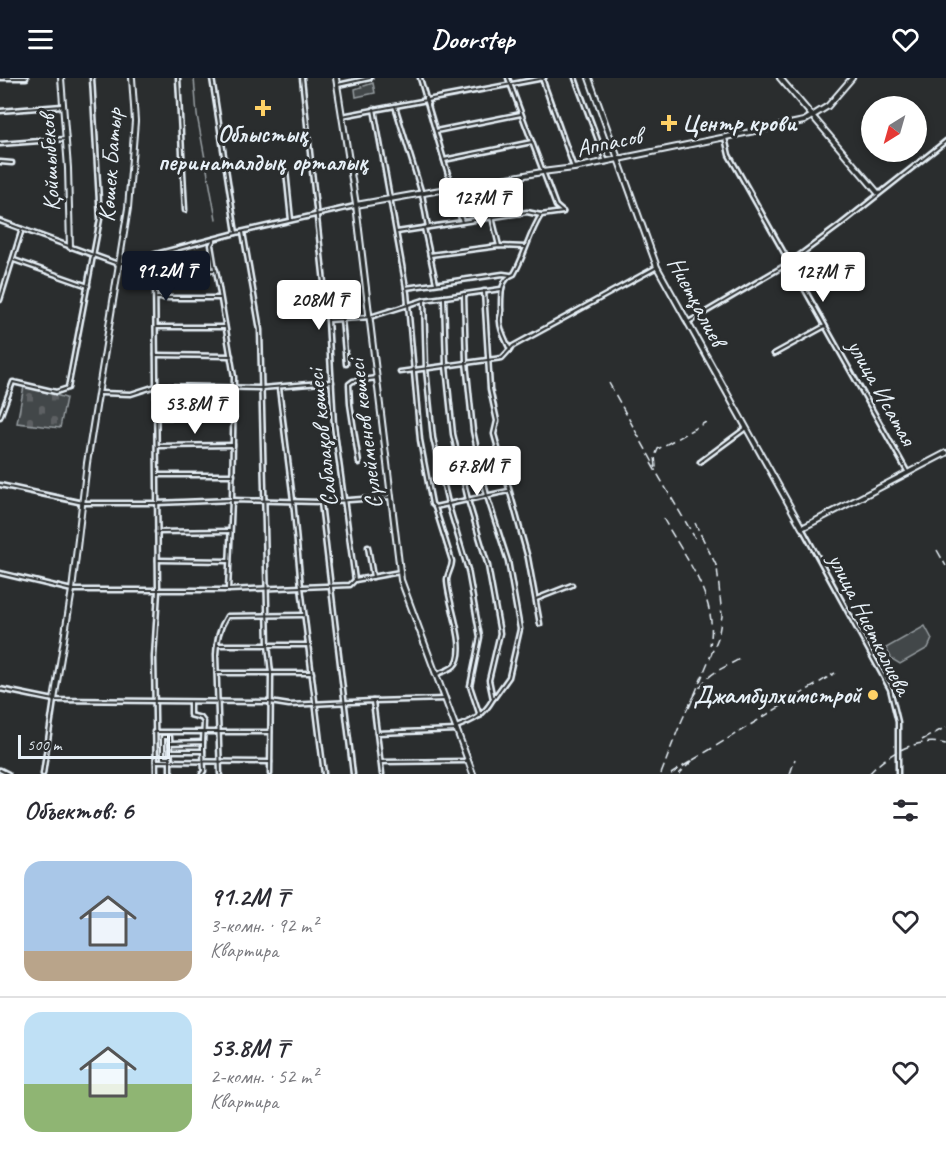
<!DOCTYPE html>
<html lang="ru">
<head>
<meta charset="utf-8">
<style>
	body { margin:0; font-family:Caveat,sans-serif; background:#f7f7f7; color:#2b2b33; height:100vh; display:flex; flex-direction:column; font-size:22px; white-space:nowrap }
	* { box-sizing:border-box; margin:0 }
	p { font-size:20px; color:#7c7c81 }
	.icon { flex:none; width:33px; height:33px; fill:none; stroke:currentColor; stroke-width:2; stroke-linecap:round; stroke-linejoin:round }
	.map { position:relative; height:696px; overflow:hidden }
	.panel { display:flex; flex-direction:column; background:#fff; flex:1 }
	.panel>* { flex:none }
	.needle { width:39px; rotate:217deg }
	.fabs { position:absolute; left:861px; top:18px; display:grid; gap:12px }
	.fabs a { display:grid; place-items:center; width:66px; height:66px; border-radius:50%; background:#fff; box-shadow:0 3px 9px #0003; font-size:30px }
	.scale { position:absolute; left:18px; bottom:15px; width:152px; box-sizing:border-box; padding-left:6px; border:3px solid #e8f1f8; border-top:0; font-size:16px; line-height:21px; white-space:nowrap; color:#e8f1f8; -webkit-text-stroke:4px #2a2d2e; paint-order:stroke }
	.price { position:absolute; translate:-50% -51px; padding:0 14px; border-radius:6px; background:#fff; color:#222; font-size:20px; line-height:39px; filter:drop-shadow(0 2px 3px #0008) }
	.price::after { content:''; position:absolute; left:50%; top:36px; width:18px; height:14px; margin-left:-9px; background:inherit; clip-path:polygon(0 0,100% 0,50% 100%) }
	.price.active { background:#111827; color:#fff }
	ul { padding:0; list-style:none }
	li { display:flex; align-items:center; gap:18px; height:150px; padding:0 24px }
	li+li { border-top:2px solid #e1e1e2 }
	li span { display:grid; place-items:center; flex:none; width:168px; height:120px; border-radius:18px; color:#555 }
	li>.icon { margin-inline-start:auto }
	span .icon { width:72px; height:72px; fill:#fffc; stroke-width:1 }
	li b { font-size:26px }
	h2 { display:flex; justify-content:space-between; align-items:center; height:72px; padding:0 24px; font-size:26px }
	header { display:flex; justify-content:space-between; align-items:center; height:78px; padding:0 24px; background:#111827; color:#fff; font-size:27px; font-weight:700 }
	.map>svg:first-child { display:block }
	.green { fill:#424648; stroke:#959ca0; stroke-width:1.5 }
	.cemetery { fill:url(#cemetery-stones); stroke:#959ca0; stroke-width:1.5 }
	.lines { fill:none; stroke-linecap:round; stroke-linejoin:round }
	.stream { stroke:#989fa3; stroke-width:1.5 }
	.street-casing { stroke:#e8f1f8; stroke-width:7 }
	.secondary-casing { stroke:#e8f1f8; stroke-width:8 }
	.street { stroke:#2a2d2e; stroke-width:2 }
	.secondary { stroke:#2a2d2e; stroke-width:4 }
	.rail { stroke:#e8f1f8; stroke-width:1.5; stroke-dasharray:9 4.5; stroke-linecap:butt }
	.poi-dot { fill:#ffd166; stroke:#2a2d2e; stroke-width:2 }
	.labels { text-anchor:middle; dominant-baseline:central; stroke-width:6; stroke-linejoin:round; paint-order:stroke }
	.poi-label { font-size:24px; font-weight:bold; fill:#e8f1f8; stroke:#2a2d2e; text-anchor:start }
	.street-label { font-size:24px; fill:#e8f1f8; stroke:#2a2d2e }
</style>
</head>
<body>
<header><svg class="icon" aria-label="menu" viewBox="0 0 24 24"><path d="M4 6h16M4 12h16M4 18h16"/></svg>Doorstep<svg class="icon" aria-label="heart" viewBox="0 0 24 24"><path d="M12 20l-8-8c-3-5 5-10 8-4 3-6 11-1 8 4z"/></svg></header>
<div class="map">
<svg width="946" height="696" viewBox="0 0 946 696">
	<defs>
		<pattern id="cemetery-stones" width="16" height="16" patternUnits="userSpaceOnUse" patternTransform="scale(1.5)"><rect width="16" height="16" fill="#424648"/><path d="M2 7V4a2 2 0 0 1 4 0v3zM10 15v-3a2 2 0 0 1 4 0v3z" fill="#5d6163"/></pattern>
	</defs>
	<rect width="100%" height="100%" fill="#2a2d2e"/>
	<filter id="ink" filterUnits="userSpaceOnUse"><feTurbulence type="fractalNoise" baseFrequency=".0167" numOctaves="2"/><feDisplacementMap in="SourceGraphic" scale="12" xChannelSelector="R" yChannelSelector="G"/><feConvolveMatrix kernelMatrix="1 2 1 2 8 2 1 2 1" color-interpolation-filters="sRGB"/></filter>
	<g filter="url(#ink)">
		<g class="green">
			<polygon points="373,5 375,15 356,19 355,11"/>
			<polygon points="925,548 932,561 928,570 900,586 892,581 886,570"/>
		</g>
		<polygon class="cemetery" points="24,308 66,320 60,350 17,345"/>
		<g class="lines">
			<polyline class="stream" points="194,0 197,37 216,141"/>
			<g class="street-casing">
				<g id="street">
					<polyline points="0,0 26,0"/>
					<polyline points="178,0 185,132"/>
					<polyline points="212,0 236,155 355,128"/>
					<polyline points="302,0 328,242 334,347 355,502"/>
					<polyline points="420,0 462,144"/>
					<polyline points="508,0 556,128 563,134"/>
					<polyline points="542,0 574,90"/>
					<polyline points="575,0 606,84"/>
					<polyline points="338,7 370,0"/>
					<polyline points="395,28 422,116 428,149"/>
					<path d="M374,31L407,215L420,362L432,426L435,429L452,483C452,490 448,494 447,501C446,521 470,573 454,588C449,592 442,594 437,596"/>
					<polyline points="0,33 62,28"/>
					<polyline points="342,38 544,0"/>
					<polyline points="436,53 521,36"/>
					<polyline points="725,60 729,77 908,395"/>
					<polyline points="0,66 66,61"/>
					<polyline points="444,82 532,64"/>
					<polyline points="0,84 12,85"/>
					<polyline points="286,93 291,142"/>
					<polyline points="492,139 499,168"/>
					<polyline points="0,143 118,186 236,155"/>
					<polyline points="424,150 436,205"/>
					<polyline points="243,154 260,252 268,567 271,595 270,696"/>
					<polyline points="397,154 527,134 541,137 563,134"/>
					<polyline points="214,161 211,167 215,191"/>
					<polyline points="430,177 499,168 525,169"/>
					<polyline points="14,182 88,208"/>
					<polyline points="155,192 156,177"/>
					<polyline points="406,210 503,196 510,197"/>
					<polyline points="484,213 490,311 497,343 494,356 528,480 540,546"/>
					<polyline points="464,216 466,284 473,353 487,418 508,483 520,551 509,599 494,620"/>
					<path d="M444,219L446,288L453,356L468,422L488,488L500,555L489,602L493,621C483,638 475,642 456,649"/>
					<polyline points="157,220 220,220"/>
					<polyline points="0,222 22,151"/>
					<polyline points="424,222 426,291 433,360 448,425 468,492 480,559 470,608 480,638"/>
					<polyline points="342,241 370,239 424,222 501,211"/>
					<polyline points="328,242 342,241 346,286"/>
					<polyline points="687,245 789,185 840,147 946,63"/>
					<polyline points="156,249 225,249"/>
					<path d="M510,272C507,264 500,253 500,244C499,240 502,235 501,230C501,217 500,201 514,196C525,177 529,156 541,137"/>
					<polyline points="774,276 825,248"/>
					<polyline points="156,277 231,278"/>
					<polyline points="400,294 502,280 513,268 657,189"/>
					<polyline points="279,310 293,422 301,509 324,696"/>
					<polyline points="100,315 131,316 156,308 262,310 332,304"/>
					<polyline points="0,339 13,304 56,314 68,310 100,141 92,0"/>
					<polyline points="157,339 234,339"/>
					<polyline points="158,368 233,367"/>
					<polyline points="700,384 746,350"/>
					<polyline points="359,385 350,326 349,306 353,303 377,300"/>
					<polyline points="158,397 233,397"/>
					<polyline points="0,407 83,425 157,425 232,422 321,424 391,419"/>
					<polyline points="321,425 353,696"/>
					<polyline points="435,429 508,413"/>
					<polyline points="802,450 890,611 898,644 898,696"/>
					<polyline points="157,454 230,453"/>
					<polyline points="368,469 373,499"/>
					<polyline points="158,482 229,483"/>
					<polyline points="0,495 72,512 228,512 350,507 355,502 400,494"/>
					<polyline points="536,521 572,507"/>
					<polyline points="217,567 309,567"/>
					<polyline points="217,595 312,595"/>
					<polyline points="0,611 54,622 270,624 289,627 373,623 377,655"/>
					<polyline points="373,623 446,621"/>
					<polyline points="190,624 190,637 201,640 204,644 203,664"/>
					<polyline points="154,654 270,654"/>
					<polyline points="171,665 203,664 203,673 171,673"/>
					<polyline points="156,683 270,684"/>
					<path d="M170,683C171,675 171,667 170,659H163V680H171"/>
					<polyline points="170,683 170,693 172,696"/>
					<polyline points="381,684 468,683"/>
					<polyline points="0,692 8,696"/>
					<polyline points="43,696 54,622"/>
					<polyline points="156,696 154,579 158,513 155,192 216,192 234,299 232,422 228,512"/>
					<polyline points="202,696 204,693 203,673"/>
					<path d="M220,696L216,577C217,561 219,551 227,538L304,537"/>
					<polyline points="382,696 377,655 457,652"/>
				</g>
			</g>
			<g class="secondary-casing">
				<g id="secondary">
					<polyline points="61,0 68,90 70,169"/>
					<polyline points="336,0 356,127 401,502 473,696"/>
					<polyline points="589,0 657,189 802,450 946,375"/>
					<polyline points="780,0 878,115"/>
					<polyline points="356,127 542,94 574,90 804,43 828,28 852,0"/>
					<polyline points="54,622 72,512 87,385 128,130 135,43 132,0"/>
				</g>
			</g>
			<use href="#street" class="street"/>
			<use href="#secondary" class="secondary"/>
			<g class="rail">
				<polyline points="609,305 656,390"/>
				<polyline points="651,385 695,460"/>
				<polyline points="656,389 655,378 658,371 706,344"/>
				<path d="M663,440C684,478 719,521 710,567"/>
				<polyline points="937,472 946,488"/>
				<polyline points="689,630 718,560 722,538 717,489 695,445"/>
				<polyline points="922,662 946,649"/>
				<polyline points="693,682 835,595"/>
				<path d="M661,696C672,668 685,627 704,604C713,593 728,588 739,581"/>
				<polyline points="671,696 693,682 679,696"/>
				<polyline points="790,696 795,681"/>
				<path d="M869,696C887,675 918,659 946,666"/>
			</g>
		</g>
	</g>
	<g class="poi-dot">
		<path d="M260 21h6v6h6v6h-6v6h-6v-6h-6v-6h6z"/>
		<path d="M666 36h6v6h6v6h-6v6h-6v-6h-6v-6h6z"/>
		<circle cx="873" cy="617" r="6"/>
	</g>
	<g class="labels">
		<g class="poi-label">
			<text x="682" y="45">Центр крови</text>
			<text x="263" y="56" text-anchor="middle">Облыстық<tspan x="263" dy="28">перинаталдық орталық</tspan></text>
			<text x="861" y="617" text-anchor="end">Джамбулхимстрой</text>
		</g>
		<g class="street-label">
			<text transform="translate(609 64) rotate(-12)">Аппасов</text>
			<text transform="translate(49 85) rotate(-93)">Қойшыбеков</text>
			<text transform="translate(110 87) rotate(-86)">Көшек Батыр</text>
			<text transform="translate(697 223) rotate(62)">Ниетқалиев</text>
			<text transform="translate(882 314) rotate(61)">улица Исатая</text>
			<text transform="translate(365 356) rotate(-97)">Сүлейменов көшесі</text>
			<text transform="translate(322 360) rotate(-96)">Сабалақов көшесі</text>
			<text transform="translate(870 546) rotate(63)">улица Ниеткалиева</text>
		</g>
	</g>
</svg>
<div class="fabs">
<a><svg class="needle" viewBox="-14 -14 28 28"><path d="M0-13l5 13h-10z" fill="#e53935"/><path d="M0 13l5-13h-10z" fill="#7c7c81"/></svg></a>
</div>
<div class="scale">500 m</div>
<b class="price" style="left:481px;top:151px">127M ₸</b>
<b class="price active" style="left:166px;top:224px">91.2M ₸</b>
<b class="price" style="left:823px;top:225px">127M ₸</b>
<b class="price" style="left:319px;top:253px">208M ₸</b>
<b class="price" style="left:195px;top:357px">53.8M ₸</b>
<b class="price" style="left:477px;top:419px">67.8M ₸</b>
</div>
<section class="panel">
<h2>Объектов: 6<svg class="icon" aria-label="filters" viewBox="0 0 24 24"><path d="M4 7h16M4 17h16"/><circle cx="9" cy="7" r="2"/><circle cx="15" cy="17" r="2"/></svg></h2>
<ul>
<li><span style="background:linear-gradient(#a9c7e8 75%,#b9a48a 0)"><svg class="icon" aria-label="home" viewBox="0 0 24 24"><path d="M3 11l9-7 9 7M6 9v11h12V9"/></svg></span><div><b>91.2M ₸</b><p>3-комн. · 92 m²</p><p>Квартира</p></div><svg class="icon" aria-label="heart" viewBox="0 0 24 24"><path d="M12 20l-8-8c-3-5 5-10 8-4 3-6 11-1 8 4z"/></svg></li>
<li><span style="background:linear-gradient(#bfe0f5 60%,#8fb573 0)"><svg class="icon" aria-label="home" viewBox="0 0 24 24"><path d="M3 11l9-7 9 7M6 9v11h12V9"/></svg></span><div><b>53.8M ₸</b><p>2-комн. · 52 m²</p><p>Квартира</p></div><svg class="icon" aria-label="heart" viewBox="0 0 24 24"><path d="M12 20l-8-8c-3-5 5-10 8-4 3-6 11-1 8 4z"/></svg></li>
</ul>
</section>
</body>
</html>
